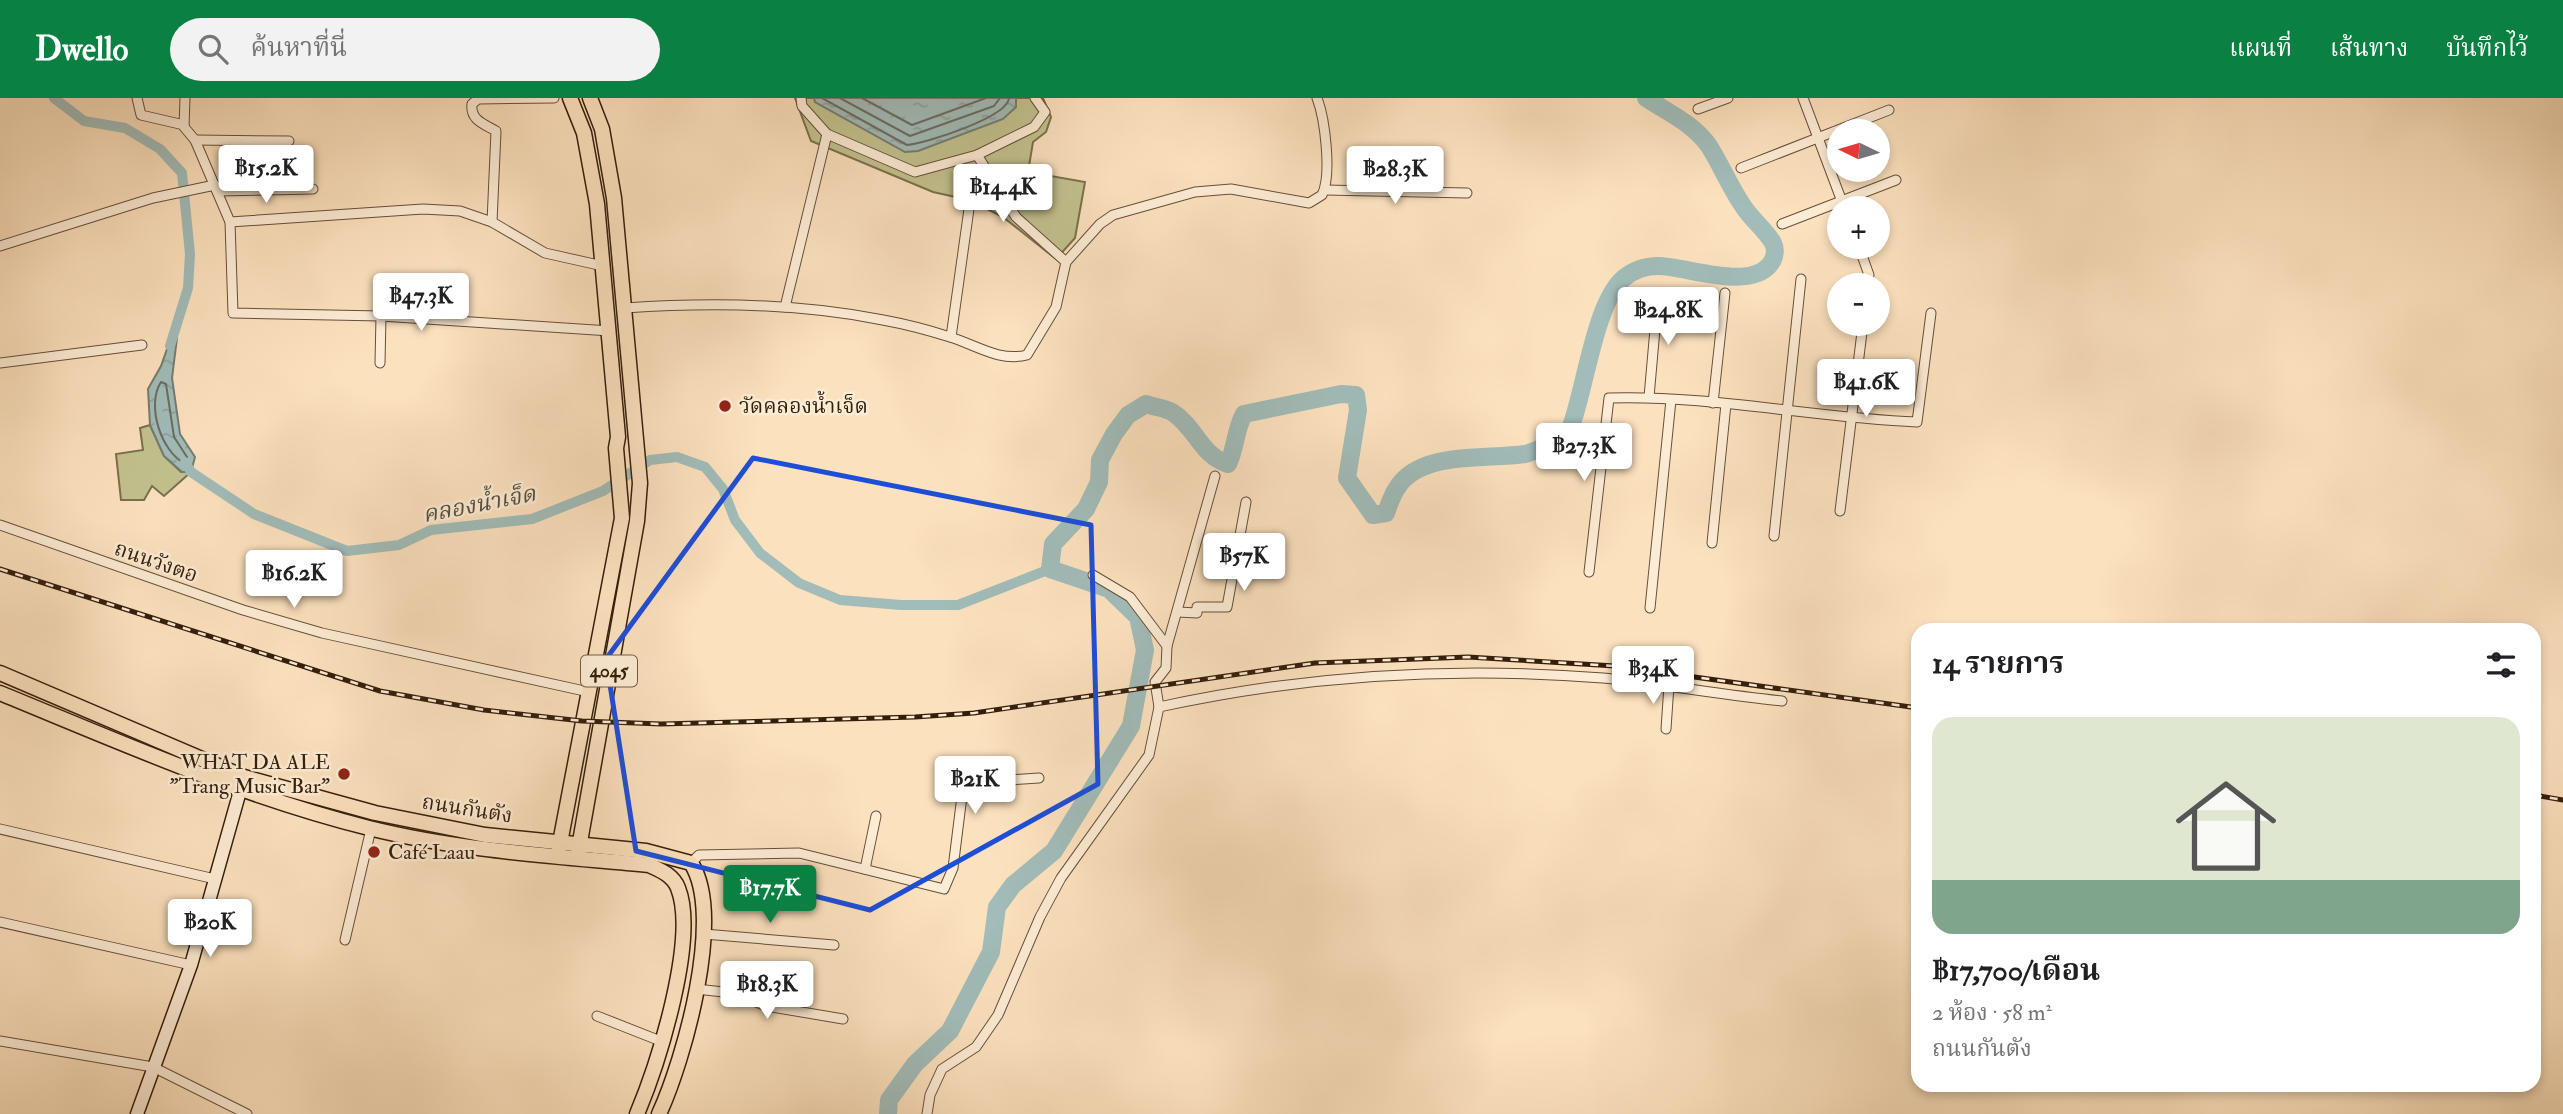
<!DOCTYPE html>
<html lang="th">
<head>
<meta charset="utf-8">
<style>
	body { margin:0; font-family:"IM FELL Double Pica","Noto Serif Thai",serif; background:#f2f2f2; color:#202124; height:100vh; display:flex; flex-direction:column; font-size:26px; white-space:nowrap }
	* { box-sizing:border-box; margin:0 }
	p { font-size:23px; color:#757577 }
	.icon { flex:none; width:38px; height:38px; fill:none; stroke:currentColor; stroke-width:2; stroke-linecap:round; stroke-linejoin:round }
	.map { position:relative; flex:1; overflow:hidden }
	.panel { position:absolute; left:1911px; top:525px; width:630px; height:469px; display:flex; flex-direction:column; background:#fff; border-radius:21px; box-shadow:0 4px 10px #0003 }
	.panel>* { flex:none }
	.needle { width:46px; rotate:275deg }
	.fabs { position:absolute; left:1827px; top:21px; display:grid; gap:14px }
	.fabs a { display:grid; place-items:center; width:63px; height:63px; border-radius:50%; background:#fff; box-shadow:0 4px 10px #0003; font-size:35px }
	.price { position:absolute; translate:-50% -60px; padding:0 16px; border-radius:7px; background:#fff; color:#222; font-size:23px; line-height:46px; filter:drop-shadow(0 2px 4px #0008) }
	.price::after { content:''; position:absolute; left:50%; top:42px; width:21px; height:16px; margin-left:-10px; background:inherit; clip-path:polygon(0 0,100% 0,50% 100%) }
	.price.on { background:#0b8043; color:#fff }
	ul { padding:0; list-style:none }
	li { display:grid; align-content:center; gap:14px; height:371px; padding:0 21px }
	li+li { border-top:2px solid #e0e0e0 }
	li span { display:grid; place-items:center; height:217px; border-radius:21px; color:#555 }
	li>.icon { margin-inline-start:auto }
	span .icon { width:126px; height:126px; fill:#fffc; stroke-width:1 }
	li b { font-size:30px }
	h2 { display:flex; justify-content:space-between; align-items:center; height:84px; padding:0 21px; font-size:30px }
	header { display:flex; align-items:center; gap:42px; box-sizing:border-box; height:98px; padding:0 35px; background:#0b8043; color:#fff }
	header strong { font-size:33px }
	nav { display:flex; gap:38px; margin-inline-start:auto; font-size:24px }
	.search { width:490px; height:63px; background:#f2f2f2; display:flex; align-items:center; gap:18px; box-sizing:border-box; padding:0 24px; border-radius:38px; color:#757577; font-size:26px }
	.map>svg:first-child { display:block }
	.park { fill:#c2c28f; stroke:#7b704d; stroke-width:2 }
	.water { fill:url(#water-ripples); stroke:#757d73; stroke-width:2 }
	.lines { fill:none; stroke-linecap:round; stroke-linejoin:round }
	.shore { stroke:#6a6d62; stroke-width:2 }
	.canal { stroke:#a1bcb9; stroke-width:10 }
	.river { stroke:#a1bcb9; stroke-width:18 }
	.street-casing { stroke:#664f38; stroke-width:11 }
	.secondary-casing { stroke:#341e0b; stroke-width:15 }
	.primary-casing { stroke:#341e0b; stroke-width:17 }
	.street { stroke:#fdecd5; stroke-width:9 }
	.secondary { stroke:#fdecd5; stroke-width:12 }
	.primary { stroke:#fce1be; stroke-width:14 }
	.rail-casing { stroke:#341e0b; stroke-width:5 }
	.rail { stroke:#fdecd5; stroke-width:2.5; stroke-dasharray:8; stroke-linecap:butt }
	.marked { fill:none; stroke:#1d4ed8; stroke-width:5; stroke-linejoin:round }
	.poi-dot { fill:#8f2418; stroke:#fdecd5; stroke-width:2.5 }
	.labels { text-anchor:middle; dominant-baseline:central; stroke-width:5; stroke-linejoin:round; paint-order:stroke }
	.shield { fill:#fdecd5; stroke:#705c48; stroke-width:2 }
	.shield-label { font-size:19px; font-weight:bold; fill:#341e0b }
	.poi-label { font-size:21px; fill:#341e0b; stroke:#fdecd5; text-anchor:start }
	.street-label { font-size:21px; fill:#341e0b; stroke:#fdecd5 }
	.water-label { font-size:23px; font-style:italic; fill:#554d3f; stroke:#fdecd5 }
</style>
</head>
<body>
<header>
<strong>Dwello</strong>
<div class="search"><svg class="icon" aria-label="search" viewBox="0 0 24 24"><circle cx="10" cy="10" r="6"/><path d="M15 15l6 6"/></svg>ค้นหาที่นี่</div>
<nav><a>แผนที่</a><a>เส้นทาง</a><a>บันทึกไว้</a></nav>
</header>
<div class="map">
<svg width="2563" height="1016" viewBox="0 0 2563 1016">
	<defs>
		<pattern id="water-ripples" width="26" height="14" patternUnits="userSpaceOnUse" patternTransform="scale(1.75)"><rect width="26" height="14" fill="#a1bcb9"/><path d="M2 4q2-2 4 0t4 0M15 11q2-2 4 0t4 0" fill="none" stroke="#8ba19e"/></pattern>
	</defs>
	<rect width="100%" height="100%" fill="#fce1be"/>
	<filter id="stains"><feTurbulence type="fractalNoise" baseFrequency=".00286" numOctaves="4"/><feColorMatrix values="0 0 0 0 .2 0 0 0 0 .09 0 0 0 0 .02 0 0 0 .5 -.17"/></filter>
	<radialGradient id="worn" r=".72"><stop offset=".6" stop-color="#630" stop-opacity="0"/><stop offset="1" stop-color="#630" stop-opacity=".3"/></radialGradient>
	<g class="park">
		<polygon points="795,0 1043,0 1051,19 1046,34 1033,44 1028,74 1085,84 1075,140 1056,161 1003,119 969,102 933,94 811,43"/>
		<polygon points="150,327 164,358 181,374 191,374 164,398 152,388 144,402 121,402 116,356 143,352 140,330"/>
	</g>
	<g class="water">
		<polygon points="814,0 1016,0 1016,9 1003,21 918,53 905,54 815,4"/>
		<polygon points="172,237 177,240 172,280 180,336 195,359 191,374 182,374 164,358 150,327 148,291 161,268"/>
	</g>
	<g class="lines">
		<g class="shore">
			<path d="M822,0L907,47C927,45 1008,19 1009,0"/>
			<polyline points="840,0 910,38 994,8 1000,0"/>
			<polyline points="862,0 912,27 986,0"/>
			<path d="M161,284L166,286L174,339L187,359L184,365C161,353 146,307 161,284Z"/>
		</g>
		<g class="canal">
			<polyline points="54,0 84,23 125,30 160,51 182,75 190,156 188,190 170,248"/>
			<polyline points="185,364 191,374 254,416 347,453 399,447 431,432 532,421 603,393 650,362 677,359 705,369 723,391 735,422 760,455 799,485 840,502 901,507 958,507 1050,471"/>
		</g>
		<path class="river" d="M888,1016L889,1002L915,966L950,933L991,854L997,809L1013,787L1054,753L1131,628L1145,552L1138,519L1109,491L1050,471L1053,446L1086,411L1099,384L1100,362L1114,336L1128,317L1146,306C1154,309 1165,310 1172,314C1196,329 1201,358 1228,366C1236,350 1235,332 1244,316L1341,296L1356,297L1358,312L1347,380L1373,417L1386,415C1389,407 1392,397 1397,390C1420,352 1487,362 1525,356C1540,353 1556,341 1569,334C1585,295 1594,205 1624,180C1635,171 1645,168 1658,168C1686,168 1751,194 1771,165C1775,159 1776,151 1773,145C1766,132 1751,121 1743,108C1730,89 1721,67 1709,48C1694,26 1667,14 1646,0"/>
		<g class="street-casing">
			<g id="street">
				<polyline points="137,0 141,17 184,27"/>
				<polyline points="185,0 184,29 195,42 230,124 233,215 381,218 610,233"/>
				<polyline points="801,0 802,8 827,36 915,74 977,57 1034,29 1045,14 1035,0"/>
				<polyline points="1803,0 1844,109"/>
				<polyline points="1698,11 1728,0"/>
				<polyline points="195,42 289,43"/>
				<polyline points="977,57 1016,119 1066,164"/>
				<polyline points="1741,70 1889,12"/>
				<polyline points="1325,92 1467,95"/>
				<polyline points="217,93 313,91"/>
				<polyline points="230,124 423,111 460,113 492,124 545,155 603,168"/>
				<path d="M492,124L496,33C484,26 470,22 472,6L478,1L554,0"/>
				<polyline points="1782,126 1896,82"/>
				<polyline points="0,148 153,100 215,87"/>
				<polyline points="1859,149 1869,177 1867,187"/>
				<polyline points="785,209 827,36"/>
				<path d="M625,210C711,204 798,205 883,222C905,226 928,232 950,239C976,247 999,264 1027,257L1056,209L1066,164L1100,126L1113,117L1195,94L1231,91L1309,105L1322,97C1332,77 1325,21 1317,0"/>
				<polyline points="951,239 969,111"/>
				<polyline points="0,265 142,247"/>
				<polyline points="380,265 381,218"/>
				<polyline points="1649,299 1658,197"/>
				<polyline points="1713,305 1725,195"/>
				<polyline points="1840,413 1863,226"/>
				<polyline points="0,427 243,512 322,535 589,594"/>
				<polyline points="1774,438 1801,181"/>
				<polyline points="1712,445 1726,306"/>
				<path d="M1589,474L1609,300C1712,297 1814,320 1917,324L1931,215"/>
				<polyline points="1093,477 1130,499 1167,548 1166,570 1155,584 1159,609"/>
				<polyline points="1650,510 1671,302"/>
				<polyline points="1178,514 1197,515 1197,509 1227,509 1246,404"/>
				<polyline points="1167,548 1215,378"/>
				<polyline points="1666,631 1669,587"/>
				<polyline points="0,731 215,781"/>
				<polyline points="691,765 699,757 799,755 944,791 953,770 963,690 978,684 1039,680"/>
				<polyline points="865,771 876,718"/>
				<polyline points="0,824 191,867"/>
				<polyline points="704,836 834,847"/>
				<polyline points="345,842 371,731"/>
				<polyline points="696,891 733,895 766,908 843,921"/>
				<polyline points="597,918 663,944"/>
				<polyline points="0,943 153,969 247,1016"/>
				<path d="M927,1016L930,997L942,971L976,949L998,917L1040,819L1061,780L1149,657L1159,609C1305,577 1453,568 1603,580C1663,586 1722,597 1782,603"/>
			</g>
		</g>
		<g class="secondary-casing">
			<polyline id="secondary" points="137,1016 191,867 240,693"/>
		</g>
		<g class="primary-casing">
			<g id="primary">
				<path d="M0,575L244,679L375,715L485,737L646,753L691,765C725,817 684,962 659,1016"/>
				<path d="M0,595C122,645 241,698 369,730C461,753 556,758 649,767C660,772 673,777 678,790C698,841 658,966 637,1016"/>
				<polyline points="559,750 622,420 616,350 618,339 597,106 584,35 570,0"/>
				<polyline points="578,755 637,423 640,385 614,100 602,31 590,0"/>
			</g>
		</g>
		<use href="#street" class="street"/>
		<use href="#secondary" class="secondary"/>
		<use href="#primary" class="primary"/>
		<g class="rail-casing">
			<g id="rail">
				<polyline points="0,471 380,593 484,612 582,623 661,626 915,619 974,615 1315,565 1468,559 1615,568 1918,610"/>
				<polyline points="2534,697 2563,702"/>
			</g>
		</g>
		<use href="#rail" class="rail"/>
	</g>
	<path class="marked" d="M753,360L1091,427L1098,686L870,812L636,753L606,561Z"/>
	<g class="poi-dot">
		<circle cx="725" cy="308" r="7"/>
		<circle cx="344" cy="676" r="7"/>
		<circle cx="374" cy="754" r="7"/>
	</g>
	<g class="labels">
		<rect class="shield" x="581" y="557.5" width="56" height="31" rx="5"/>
		<g class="shield-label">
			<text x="609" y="573">4045</text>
		</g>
		<g class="poi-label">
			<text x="739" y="308">วัดคลองน้ำเจ็ด</text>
			<text x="330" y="664" text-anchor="end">WHAT DA ALE<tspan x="330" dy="24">"Trang Music Bar"</tspan></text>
			<text x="388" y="754">Café Laau</text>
		</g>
		<g class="street-label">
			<text transform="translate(156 464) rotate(19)">ถนนวังตอ</text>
			<text transform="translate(467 711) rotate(9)">ถนนกันตัง</text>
		</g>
		<g class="water-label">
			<text transform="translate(479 406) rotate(-11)">คลองน้ำเจ็ด</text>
		</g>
	</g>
	<rect width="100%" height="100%" filter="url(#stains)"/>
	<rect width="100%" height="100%" fill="url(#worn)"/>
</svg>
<div class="fabs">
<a><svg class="needle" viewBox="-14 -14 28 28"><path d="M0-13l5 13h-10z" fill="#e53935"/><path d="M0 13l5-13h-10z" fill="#757577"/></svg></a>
<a>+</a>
<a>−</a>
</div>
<b class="price" style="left:266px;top:107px">฿15.2K</b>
<b class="price" style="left:1395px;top:108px">฿28.3K</b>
<b class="price" style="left:1003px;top:126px">฿14.4K</b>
<b class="price" style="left:421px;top:235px">฿47.3K</b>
<b class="price" style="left:1668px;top:249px">฿24.8K</b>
<b class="price" style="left:1866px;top:321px">฿41.6K</b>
<b class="price" style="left:1584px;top:385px">฿27.3K</b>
<b class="price" style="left:1244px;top:495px">฿57K</b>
<b class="price" style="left:294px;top:512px">฿16.2K</b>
<b class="price" style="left:1653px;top:608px">฿34K</b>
<b class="price" style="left:975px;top:718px">฿21K</b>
<b class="price on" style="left:770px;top:827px">฿17.7K</b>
<b class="price" style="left:210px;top:861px">฿20K</b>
<b class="price" style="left:767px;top:923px">฿18.3K</b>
<section class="panel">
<h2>14 รายการ<svg class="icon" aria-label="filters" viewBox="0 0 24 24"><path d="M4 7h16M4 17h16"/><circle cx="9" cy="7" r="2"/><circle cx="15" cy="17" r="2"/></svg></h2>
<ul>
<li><span style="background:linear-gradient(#dfe7d0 75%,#7fa58c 0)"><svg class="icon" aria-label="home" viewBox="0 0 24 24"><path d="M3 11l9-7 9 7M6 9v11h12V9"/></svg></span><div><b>฿17,700/เดือน</b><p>2 ห้อง · 58 m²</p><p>ถนนกันตัง</p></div></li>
</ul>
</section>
</div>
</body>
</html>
